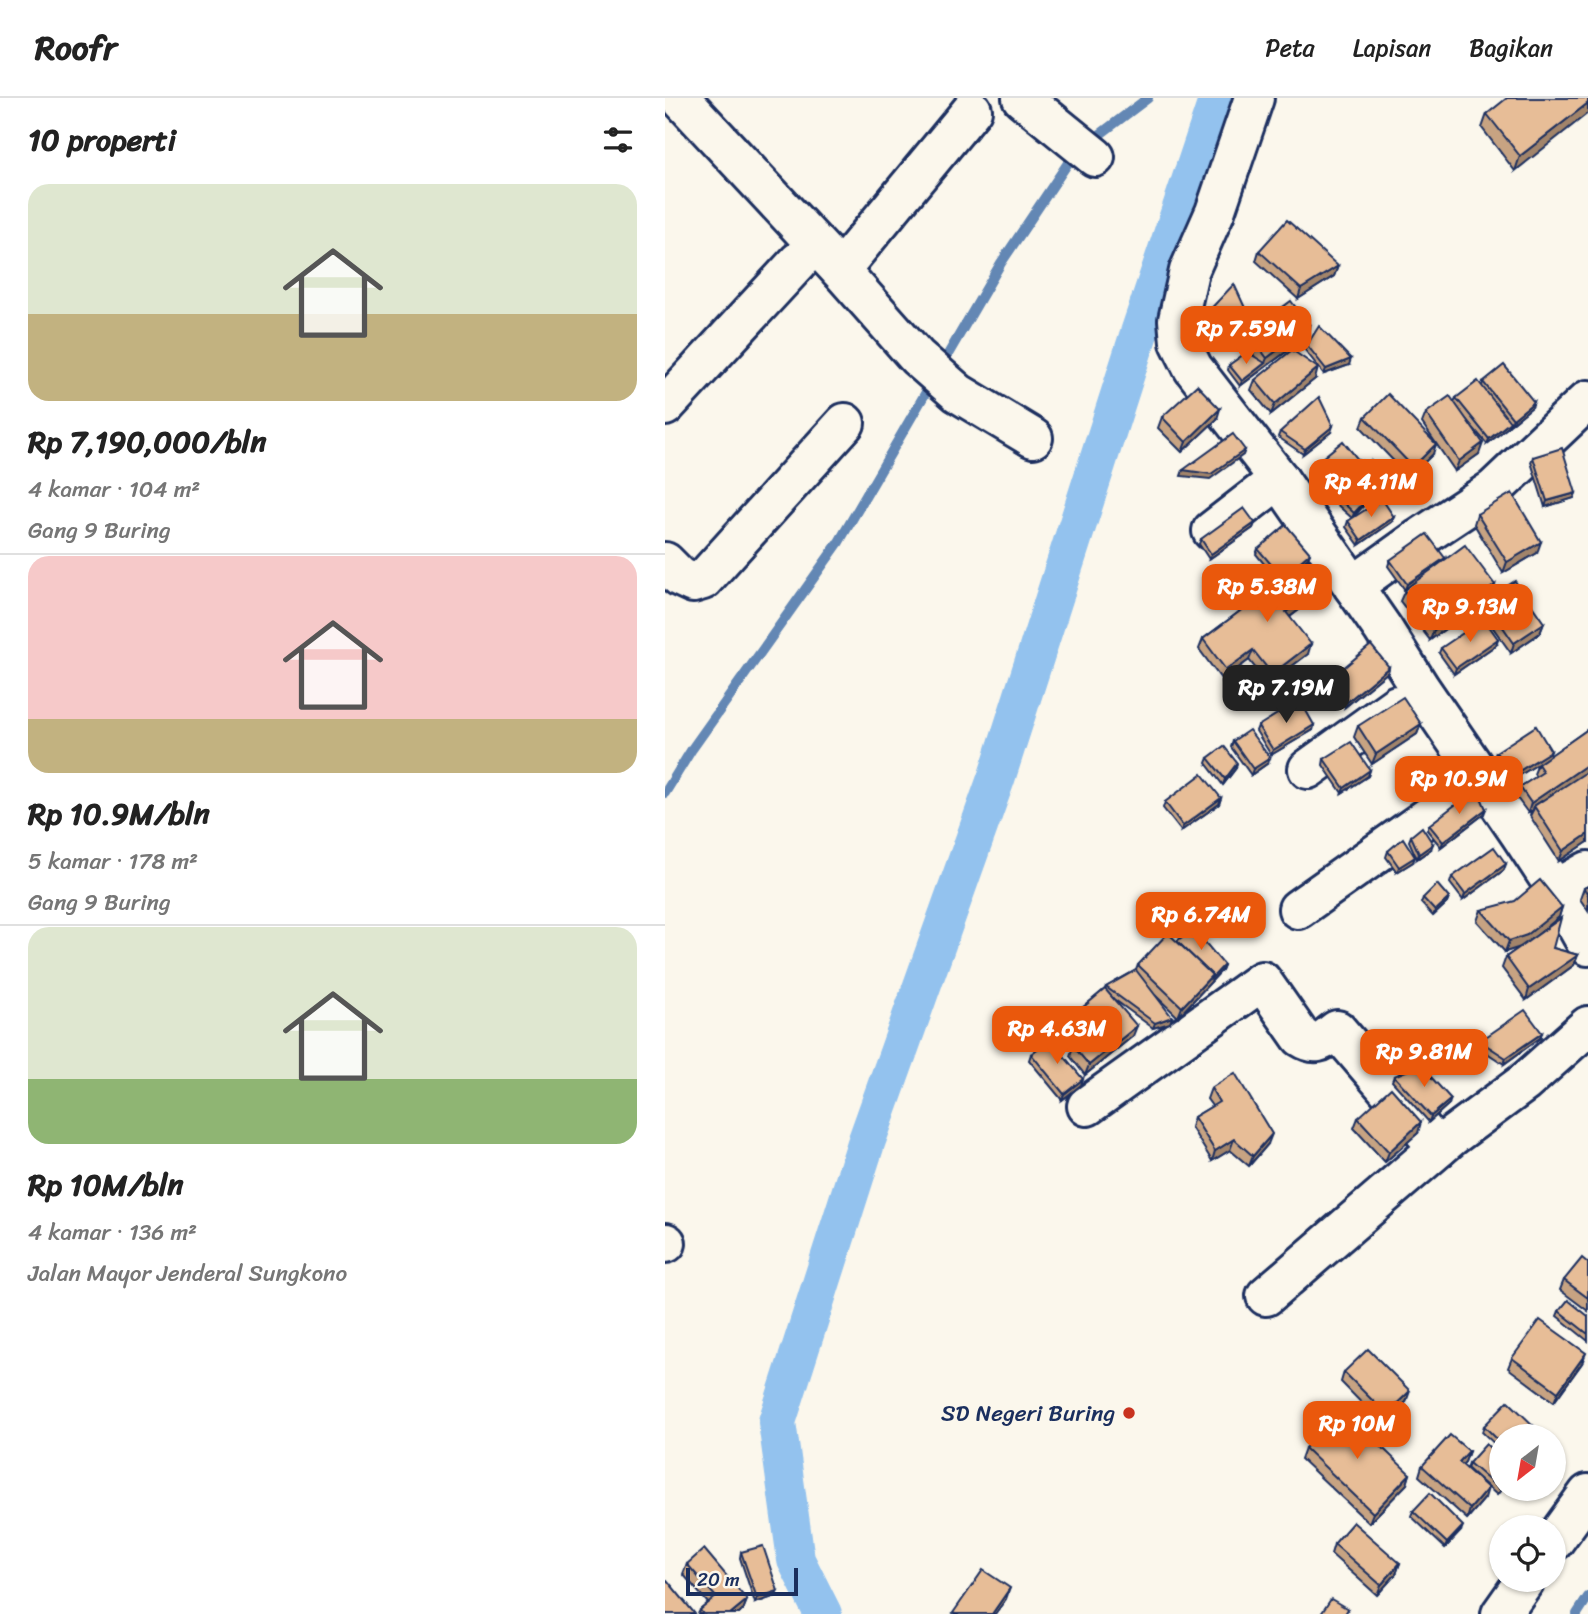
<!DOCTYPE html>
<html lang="id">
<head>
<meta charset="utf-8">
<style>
	body { margin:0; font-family:Sriracha,sans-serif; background:#f2f2f2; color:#222; height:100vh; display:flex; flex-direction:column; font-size:26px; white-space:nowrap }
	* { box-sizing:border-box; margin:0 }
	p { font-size:23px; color:#767676 }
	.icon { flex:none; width:38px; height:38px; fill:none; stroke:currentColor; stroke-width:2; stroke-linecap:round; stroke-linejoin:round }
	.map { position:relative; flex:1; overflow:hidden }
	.drawer { display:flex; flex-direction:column; background:#fff; width:665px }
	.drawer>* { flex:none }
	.needle { width:46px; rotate:211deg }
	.buttons { position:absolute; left:824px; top:1326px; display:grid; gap:14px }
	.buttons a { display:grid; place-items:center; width:77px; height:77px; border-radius:50%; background:#fff; box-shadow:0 2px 5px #0004; font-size:35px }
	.scale { position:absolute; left:21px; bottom:18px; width:112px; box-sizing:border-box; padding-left:7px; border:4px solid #1b2f5e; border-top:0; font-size:19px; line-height:24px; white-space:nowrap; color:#1b2f5e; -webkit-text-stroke:5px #fbf7ec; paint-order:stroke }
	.price { position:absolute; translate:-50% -60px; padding:0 16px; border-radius:14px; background:#ea580c; color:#fff; font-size:23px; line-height:46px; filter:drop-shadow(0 2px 4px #0008) }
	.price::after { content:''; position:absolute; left:50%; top:42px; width:21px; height:16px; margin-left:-10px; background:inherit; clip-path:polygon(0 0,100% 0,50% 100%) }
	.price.on { background:#222; color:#fff }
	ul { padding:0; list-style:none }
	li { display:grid; align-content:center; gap:14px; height:371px; padding:0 28px }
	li+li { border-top:2px solid #e0e0e0 }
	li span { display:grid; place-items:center; height:217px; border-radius:21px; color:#555 }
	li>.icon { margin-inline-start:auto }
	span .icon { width:126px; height:126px; fill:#fffc; stroke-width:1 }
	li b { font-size:30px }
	h2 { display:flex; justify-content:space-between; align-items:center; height:84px; padding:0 28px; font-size:30px }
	header { display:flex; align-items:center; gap:42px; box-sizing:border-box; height:98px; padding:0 35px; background:#fff; border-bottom:2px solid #e0e0e0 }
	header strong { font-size:33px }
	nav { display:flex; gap:38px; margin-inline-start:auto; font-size:24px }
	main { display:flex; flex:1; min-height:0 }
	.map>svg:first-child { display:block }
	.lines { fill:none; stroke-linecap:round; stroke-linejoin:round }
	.stream { stroke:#6387b4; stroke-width:10 }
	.canal { stroke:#93c2ee; stroke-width:38 }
	.minor-casing { stroke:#1b2f5e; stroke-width:44 }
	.primary-casing { stroke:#1b2f5e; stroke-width:44 }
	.minor { stroke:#fbf7ec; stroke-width:38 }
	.primary { stroke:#fbf7ec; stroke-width:38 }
	.wall { fill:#c7a382; stroke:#1b2f5e; stroke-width:2 }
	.shaded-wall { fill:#a2846a; stroke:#1b2f5e; stroke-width:2 }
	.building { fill:#e7bd97; stroke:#1b2f5e; stroke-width:2 }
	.poi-dot { fill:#c8321e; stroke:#fbf7ec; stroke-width:2.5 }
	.labels { text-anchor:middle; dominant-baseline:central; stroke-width:5; stroke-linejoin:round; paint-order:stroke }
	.poi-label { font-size:23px; fill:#1b2f5e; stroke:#fbf7ec; text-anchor:end }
</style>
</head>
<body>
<header>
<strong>Roofr</strong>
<nav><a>Peta</a><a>Lapisan</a><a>Bagikan</a></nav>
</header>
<main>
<section class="drawer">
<h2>10 properti<svg class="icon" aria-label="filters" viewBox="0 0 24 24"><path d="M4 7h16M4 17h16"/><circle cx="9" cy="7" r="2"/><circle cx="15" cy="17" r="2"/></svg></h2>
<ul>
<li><span style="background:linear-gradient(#dfe7d0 60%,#c2b280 0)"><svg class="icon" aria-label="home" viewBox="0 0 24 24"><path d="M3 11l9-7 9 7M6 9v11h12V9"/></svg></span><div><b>Rp 7,190,000/bln</b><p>4 kamar · 104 m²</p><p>Gang 9 Buring</p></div></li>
<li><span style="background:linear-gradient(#f6c9c9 75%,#c2b280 0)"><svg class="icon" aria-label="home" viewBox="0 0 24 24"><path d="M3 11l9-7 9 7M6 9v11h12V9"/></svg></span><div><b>Rp 10.9M/bln</b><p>5 kamar · 178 m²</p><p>Gang 9 Buring</p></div></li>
<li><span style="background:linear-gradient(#dfe7d0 70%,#8fb573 0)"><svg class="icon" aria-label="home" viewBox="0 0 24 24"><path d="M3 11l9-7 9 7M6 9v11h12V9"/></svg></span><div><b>Rp 10M/bln</b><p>4 kamar · 136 m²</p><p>Jalan Mayor Jenderal Sungkono</p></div></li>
</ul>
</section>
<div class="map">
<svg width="923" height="1516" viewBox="0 0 923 1516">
	<rect width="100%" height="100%" fill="#fbf7ec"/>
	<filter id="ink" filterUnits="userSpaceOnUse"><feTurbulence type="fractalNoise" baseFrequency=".0143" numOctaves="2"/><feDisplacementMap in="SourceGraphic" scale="14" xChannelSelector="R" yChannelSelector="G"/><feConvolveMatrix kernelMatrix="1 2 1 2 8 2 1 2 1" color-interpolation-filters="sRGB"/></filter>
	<g filter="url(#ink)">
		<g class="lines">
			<g class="stream">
				<polyline points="0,695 27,651 174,444 336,165 409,56 483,0"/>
				<polyline points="912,1516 923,1499"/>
			</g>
			<polyline class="canal" points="158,1516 131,1462 112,1324 202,1042 332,678 474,235 553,0"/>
			<g class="minor-casing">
				<g id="minor">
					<polyline points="15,0 175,172 252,259 293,295 368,340"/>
					<polyline points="357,0 430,59"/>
					<polyline points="589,0 550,114 524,173 513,222 515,244 528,270 614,381 718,531 755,590 855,736 891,791 923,848"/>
					<polyline points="175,172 307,12"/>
					<polyline points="0,308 134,163"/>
					<polyline points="547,433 614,381"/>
					<polyline points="0,464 15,479 28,485 38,482 180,325"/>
					<polyline points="688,488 755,440 829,391 923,302"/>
					<polyline points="643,671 732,607"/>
					<polyline points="891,791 923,773"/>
					<polyline points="633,811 817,681"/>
					<path d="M422,1008L597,883L636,939C653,950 658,942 672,932L773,1050"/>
					<polyline points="0,1145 1,1145"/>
					<polyline points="601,1198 786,1039 859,985 923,928"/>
				</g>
			</g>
			<g class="primary-casing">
				<g id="primary">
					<polyline points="889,1443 923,1396"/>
					<polyline points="836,1516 860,1482"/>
				</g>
			</g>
			<use href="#minor" class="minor"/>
			<use href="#primary" class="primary"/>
		</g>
		<g class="wall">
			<polygon points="923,0 850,73 817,30 822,16"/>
			<polygon points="594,153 673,168 669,178 633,201 591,163"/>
			<polygon points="579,217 553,243 535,225 537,220"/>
			<polygon points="583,235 641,239 575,288 563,272 564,267 590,259 580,245"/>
			<polygon points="642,247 684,267 659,276 640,252"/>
			<polygon points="650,281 606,316 586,292 590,282"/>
			<polygon points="818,284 867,309 846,326 845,325 843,329 822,346 799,319 814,356 790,373 757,325 761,315 789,304 791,300 817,288"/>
			<polygon points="497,319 552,321 517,354 493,330"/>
			<polygon points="700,319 768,356 744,379 696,329"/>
			<polygon points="615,334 666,334 638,356 613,339"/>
			<polygon points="868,359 911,395 909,400 880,409 866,364"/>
			<polygon points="693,369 660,396 643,376 645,370"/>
			<polygon points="722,383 687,420 669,404 671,398"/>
			<polygon points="812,416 872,455 838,475 809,426"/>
			<polygon points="683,423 727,424 694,447 681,429"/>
			<polygon points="590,425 588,430 544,461 534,446 536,441"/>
			<polygon points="593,451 643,460 624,476 656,495 625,519 643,556 603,586 584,562 557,582 534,551 538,541 614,484 591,456"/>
			<polygon points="780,460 779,463 830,487 826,497 765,542 735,503 740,492 723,468 725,462"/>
			<polygon points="820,503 879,525 875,535 846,555 817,514"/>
			<polygon points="831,547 789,576 774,555 776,550"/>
			<polygon points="724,569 723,574 680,609 662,588 664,582"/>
			<polygon points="756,626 752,636 707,666 689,639 693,628"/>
			<polygon points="649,627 648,632 606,657 591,633 593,628"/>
			<polygon points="923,631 923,744 894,763 865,718 868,712 863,715 852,700 855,689 871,679 869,676 873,666 880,661 844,684 829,659 831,654 885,658"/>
			<polygon points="568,643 603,665 586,677 566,649"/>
			<polygon points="543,660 571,670 558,687 541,665"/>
			<polygon points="659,661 705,672 703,678 677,695 658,667"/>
			<polygon points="556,700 554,706 516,733 498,710 500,704"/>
			<polygon points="819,716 776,749 762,732 764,727"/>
			<polygon points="746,738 766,751 752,761 744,743"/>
			<polygon points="723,753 748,764 732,774 721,759"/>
			<polygon points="839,772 798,802 785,785 787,779"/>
			<polygon points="923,788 923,813 915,801 919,790"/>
			<polygon points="758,800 784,800 782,805 768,818 756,805"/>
			<polygon points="897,809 894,819 867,841 888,850 913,857 909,867 861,902 837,870 841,859 857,848 840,854 812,823 816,812"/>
			<polygon points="512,843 559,867 557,872 513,919 490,897 505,925 488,930 450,902 468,938 420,977 405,958 408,948 412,945 401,932 404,921 440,891 441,889 471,872 473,867"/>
			<polygon points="875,940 839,966 813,949 815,943"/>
			<polygon points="366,956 418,981 416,987 397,1002 364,962"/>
			<polygon points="729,978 784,1006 764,1024 727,983"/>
			<polygon points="546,990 603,1046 584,1068 565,1052 547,1063 526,1029 529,1019 547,1008 542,1001"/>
			<polygon points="693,1020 753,1035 720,1064 689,1030"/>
			<polygon points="923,1165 923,1213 895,1192 899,1182"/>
			<polygon points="894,1213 923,1218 923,1243 892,1218"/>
			<polygon points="847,1260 917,1265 889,1304 843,1270"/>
			<polygon points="679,1274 741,1304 718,1327 676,1284"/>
			<polygon points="819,1328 870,1337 836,1339 836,1352 817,1334"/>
			<polygon points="640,1350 745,1376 742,1386 704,1425 636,1361"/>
			<polygon points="804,1353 800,1364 797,1367 820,1400 802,1421 754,1378 757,1368"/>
			<polygon points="804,1365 837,1391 832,1397 802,1370"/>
			<polygon points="748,1413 796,1433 780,1450 746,1418"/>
			<polygon points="669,1446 735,1465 731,1476 712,1497 666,1456"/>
			<polygon points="76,1454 111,1498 90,1505 75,1460"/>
			<polygon points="22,1466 82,1502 78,1512 74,1516 33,1516 35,1512 43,1505 18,1476"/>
		</g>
		<g class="shaded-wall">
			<polygon points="923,5 923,15 850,73 855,58"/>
			<polygon points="673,168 669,178 633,201 636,191"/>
			<polygon points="581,212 579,217 553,243 555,238"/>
			<polygon points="645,228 641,239 575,288 577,283 600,265 602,260"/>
			<polygon points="686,261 684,267 659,276 661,271"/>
			<polygon points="653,270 650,281 606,316 610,306"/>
			<polygon points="869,304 867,309 846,326 848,321"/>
			<polygon points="555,311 552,321 517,354 521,344"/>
			<polygon points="845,324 843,329 822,346 824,341"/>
			<polygon points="668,328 666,334 638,356 640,351"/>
			<polygon points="818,345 814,356 790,373 794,363"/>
			<polygon points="771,346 768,356 744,379 748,369"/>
			<polygon points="580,352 578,357 545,381 516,378 518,372"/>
			<polygon points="695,364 693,369 660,396 662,390"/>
			<polygon points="724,378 722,383 687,420 689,415"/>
			<polygon points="911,395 909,400 880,409 882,403"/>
			<polygon points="729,419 727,424 694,447 696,442"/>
			<polygon points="590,425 588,430 544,461 546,456"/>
			<polygon points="876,444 872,455 838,475 842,464"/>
			<polygon points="645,455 643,460 615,484 617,479"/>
			<polygon points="780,460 778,465 740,492 742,486"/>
			<polygon points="660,485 656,495 618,524 621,514"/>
			<polygon points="830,487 826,497 765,542 769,532"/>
			<polygon points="879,525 875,535 846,555 849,545"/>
			<polygon points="833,541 831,547 789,576 791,570"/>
			<polygon points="646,546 643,556 603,586 607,576"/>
			<polygon points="588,552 584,562 557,582 561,572"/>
			<polygon points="724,569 723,574 680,609 682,604"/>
			<polygon points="756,626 752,636 707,666 711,656"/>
			<polygon points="649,627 648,632 606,657 608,652"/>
			<polygon points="886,653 884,659 844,684 846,678"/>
			<polygon points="605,660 603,665 586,677 588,671"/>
			<polygon points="572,665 571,670 558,687 560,681"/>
			<polygon points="923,666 923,674 869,708 868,712 863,715 866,705"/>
			<polygon points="705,672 703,678 677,695 679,690"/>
			<polygon points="556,700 554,706 516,733 518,728"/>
			<polygon points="821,711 819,716 776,749 778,744"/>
			<polygon points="923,736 923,744 894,763 898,753"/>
			<polygon points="768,746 766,751 752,761 754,756"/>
			<polygon points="750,759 748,764 732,774 734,769"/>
			<polygon points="841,766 839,772 798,802 800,796"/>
			<polygon points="784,800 782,805 768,818 770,813"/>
			<polygon points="897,809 894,819 859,848 840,854 844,843"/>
			<polygon points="913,857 909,867 861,902 864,891"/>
			<polygon points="559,867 557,872 513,919 517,909 547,877"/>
			<polygon points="507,919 505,925 488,930 490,925"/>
			<polygon points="472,928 468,938 420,977 424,967"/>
			<polygon points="877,935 875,940 839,966 841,960"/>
			<polygon points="418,981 416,987 397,1002 399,996"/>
			<polygon points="786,1001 784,1006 764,1024 766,1018"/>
			<polygon points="756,1024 753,1035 720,1064 724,1054"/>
			<polygon points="607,1036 603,1046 584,1068 588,1058"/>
			<polygon points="569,1041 565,1052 547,1063 550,1053"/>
			<polygon points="921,1255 917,1265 889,1304 893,1294"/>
			<polygon points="745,1293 741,1304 718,1327 721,1316"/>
			<polygon points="804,1353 800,1364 790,1375 794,1364"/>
			<polygon points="745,1376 742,1386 704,1425 708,1415"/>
			<polygon points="823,1390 820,1400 802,1421 805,1411"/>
			<polygon points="798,1428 796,1433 780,1450 782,1445"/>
			<polygon points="735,1465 731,1476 712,1497 716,1487"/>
			<polygon points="345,1490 341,1501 330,1516 327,1516"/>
			<polygon points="113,1493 111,1498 90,1505 92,1500"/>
			<polygon points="82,1502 78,1512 74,1516 65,1516"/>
		</g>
		<g class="building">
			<polygon points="842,0 923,0 923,5 855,58 822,16"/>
			<polygon points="622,122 673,168 636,191 594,153"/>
			<polygon points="569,186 581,212 555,238 537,220"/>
			<polygon points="626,203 645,228 602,260 583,235"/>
			<polygon points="654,228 686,261 661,271 642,247"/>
			<polygon points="627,252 653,270 610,306 590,282"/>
			<polygon points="582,254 600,265 577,283 564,267"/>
			<polygon points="839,267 869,304 848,321 818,284"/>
			<polygon points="813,283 845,324 824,341 791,300"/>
			<polygon points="532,287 555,311 521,344 497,319"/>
			<polygon points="723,296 771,346 748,369 700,319"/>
			<polygon points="785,298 818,345 794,363 761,315"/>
			<polygon points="654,299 668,328 640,351 615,334"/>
			<polygon points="568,336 580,352 546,376 518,372"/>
			<polygon points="678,343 695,364 662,390 645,370"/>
			<polygon points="897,350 911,395 882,403 868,359"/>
			<polygon points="706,362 724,378 689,415 671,398"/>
			<polygon points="847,395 876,444 842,464 812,416"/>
			<polygon points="717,401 729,419 696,442 683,423"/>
			<polygon points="579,410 590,425 546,456 536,441"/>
			<polygon points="621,427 645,455 617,479 593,451"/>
			<polygon points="762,436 780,460 742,486 725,462"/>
			<polygon points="800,447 830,487 769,532 739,492"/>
			<polygon points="643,462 660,485 621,514 646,546 607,576 588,552 561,572 538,541"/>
			<polygon points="850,483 879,525 849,545 820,503"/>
			<polygon points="819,521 833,541 791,570 776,550"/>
			<polygon points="706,547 724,569 682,604 664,582"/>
			<polygon points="738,599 756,626 711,656 693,628"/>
			<polygon points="635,602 649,627 608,652 593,628"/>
			<polygon points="871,628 886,653 846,678 831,654"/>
			<polygon points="923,631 923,666 866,705 855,689 878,674 873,666"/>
			<polygon points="584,632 605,660 588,671 568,643"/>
			<polygon points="686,644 705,672 679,690 659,661"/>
			<polygon points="559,648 572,665 560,681 543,660"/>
			<polygon points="923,673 923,736 898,753 869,708"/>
			<polygon points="537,676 556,700 518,728 500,704"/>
			<polygon points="812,690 821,711 778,744 764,727"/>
			<polygon points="757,729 768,746 754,756 746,738"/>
			<polygon points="738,740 750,759 734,769 723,753"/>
			<polygon points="829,749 841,766 800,796 787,779"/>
			<polygon points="875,782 897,809 862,837 844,843 816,812 850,803"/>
			<polygon points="772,786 784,800 770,813 758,800"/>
			<polygon points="923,788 923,797 919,790"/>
			<polygon points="896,820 888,850 913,857 864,891 841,859"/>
			<polygon points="528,830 559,867 545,882 547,877 512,843"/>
			<polygon points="503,835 547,877 517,909 473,867"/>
			<polygon points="471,872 507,919 490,925 441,889"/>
			<polygon points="440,891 472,928 424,967 408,948 419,939 404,921"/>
			<polygon points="860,912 877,935 841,960 815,943"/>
			<polygon points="385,941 418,981 399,996 366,956"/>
			<polygon points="755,967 786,1001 766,1018 729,978"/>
			<polygon points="570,975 607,1036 588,1058 569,1041 550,1053 529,1019 554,1004 546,990"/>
			<polygon points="726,990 756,1024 724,1054 693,1020"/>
			<polygon points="917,1160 923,1165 923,1200 899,1182"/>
			<polygon points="903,1202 923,1218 923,1236 894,1213"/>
			<polygon points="875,1222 921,1255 893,1294 847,1260"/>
			<polygon points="703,1251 745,1293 721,1316 679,1274"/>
			<polygon points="843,1303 872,1331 865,1339 836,1339 836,1345 819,1328"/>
			<polygon points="677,1311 745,1376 708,1415 640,1350"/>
			<polygon points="785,1337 804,1353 794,1364 823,1390 805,1411 757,1368"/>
			<polygon points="821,1346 836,1361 836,1389 834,1391 804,1365"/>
			<polygon points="765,1395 798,1428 782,1445 748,1413"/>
			<polygon points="688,1424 735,1465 716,1487 669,1446"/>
			<polygon points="98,1448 113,1493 92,1500 76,1454"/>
			<polygon points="39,1451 82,1502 65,1516 38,1516 35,1512 51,1499 22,1466"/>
			<polygon points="318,1472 345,1490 327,1516 290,1516 288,1515"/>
			<polygon points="2,1482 30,1516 0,1516 0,1483"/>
			<polygon points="666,1501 683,1511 680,1516 656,1516"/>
		</g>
	</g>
	<circle class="poi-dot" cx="464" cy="1315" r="7"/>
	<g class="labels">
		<g class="poi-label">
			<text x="450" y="1315">SD Negeri Buring</text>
		</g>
	</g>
</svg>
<div class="buttons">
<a><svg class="needle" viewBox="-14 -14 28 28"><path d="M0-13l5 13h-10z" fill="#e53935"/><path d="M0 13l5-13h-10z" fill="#767676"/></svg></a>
<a><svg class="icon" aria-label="locate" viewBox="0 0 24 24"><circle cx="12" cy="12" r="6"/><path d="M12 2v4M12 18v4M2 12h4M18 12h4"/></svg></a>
</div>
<div class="scale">20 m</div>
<b class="price" style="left:581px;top:268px">Rp 7.59M</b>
<b class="price" style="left:706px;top:421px">Rp 4.11M</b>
<b class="price" style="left:602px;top:526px">Rp 5.38M</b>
<b class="price" style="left:805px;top:546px">Rp 9.13M</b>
<b class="price on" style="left:621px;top:627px">Rp 7.19M</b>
<b class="price" style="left:794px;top:718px">Rp 10.9M</b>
<b class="price" style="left:536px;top:854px">Rp 6.74M</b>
<b class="price" style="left:392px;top:968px">Rp 4.63M</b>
<b class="price" style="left:759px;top:991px">Rp 9.81M</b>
<b class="price" style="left:692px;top:1363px">Rp 10M</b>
</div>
</main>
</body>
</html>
